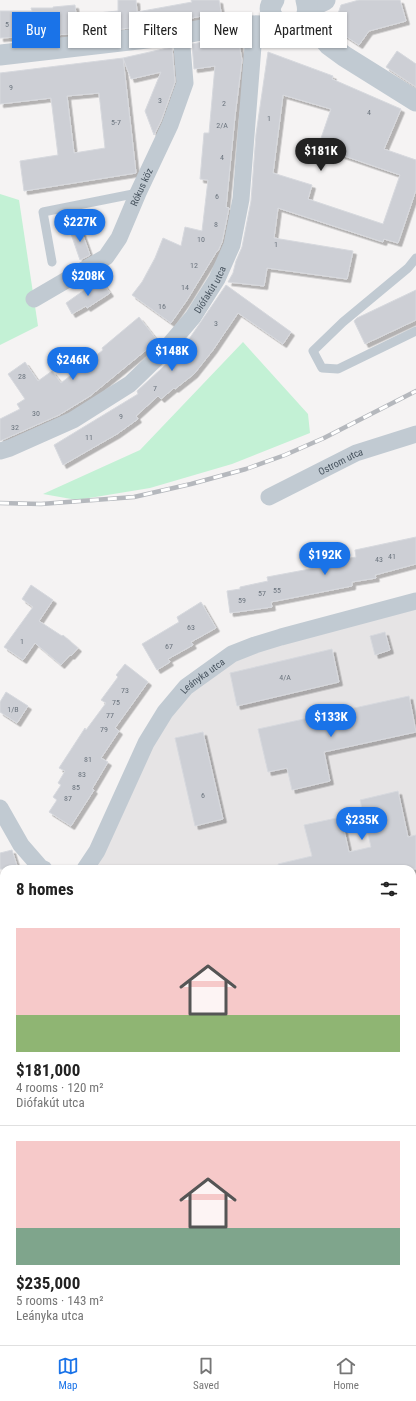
<!DOCTYPE html>
<html lang="en">
<head>
<meta charset="utf-8">
<style>
	body { margin:0; font-family:"Roboto Condensed",sans-serif; background:#f6f6f6; color:#222; height:100vh; display:flex; flex-direction:column; font-size:15px; white-space:nowrap }
	* { box-sizing:border-box; margin:0 }
	p { font-size:13px; color:#767676 }
	.icon { flex:none; width:22px; height:22px; fill:none; stroke:currentColor; stroke-width:2; stroke-linecap:round; stroke-linejoin:round }
	.map { position:relative; flex:1; overflow:hidden }
	.sheet { position:absolute; left:0px; top:865px; width:416px; height:480px; display:flex; flex-direction:column; background:#fff; border-radius:12px 12px 0 0; box-shadow:0 1px 3px #0004 }
	.sheet>* { flex:none }
	.banner { position:absolute; left:12px; top:12px; width:392px; height:36px; display:flex; gap:8px }
	.price { position:absolute; translate:-50% -34px; padding:0 9px; border-radius:14px; background:#1a73e8; color:#fff; font-size:13px; line-height:26px; filter:drop-shadow(0 1px 2px #0008) }
	.price::after { content:''; position:absolute; left:50%; top:24px; width:12px; height:9px; margin-left:-6px; background:inherit; clip-path:polygon(0 0,100% 0,50% 100%) }
	.price.on { background:#222; color:#fff }
	ul { padding:0; list-style:none }
	li { display:grid; align-content:center; gap:8px; height:212px; padding:0 16px }
	li+li { border-top:1px solid #e0e0e0 }
	li span { display:grid; place-items:center; height:124px; border-radius:0px; color:#555 }
	li>.icon { margin-inline-start:auto }
	span .icon { width:72px; height:72px; fill:#fffc; stroke-width:1 }
	li b { font-size:17px }
	h2 { display:flex; justify-content:space-between; align-items:center; height:48px; padding:0 16px; font-size:17px }
	.chip { padding:0 14px; border-radius:0px; background:#fff; box-shadow:0 1px 3px #0004; font-size:14px; line-height:36px }
	.chip.on { background:#1a73e8; color:#fff }
	.tabs { display:flex; justify-content:space-around; align-items:center; height:56px; border-top:1px solid #e0e0e0; background:#fff; font-size:11px; color:#767676 }
	.tabs a { display:grid; justify-items:center; gap:2px }
	.tabs .on { color:#1a73e8 }
	.map>svg:first-child { display:block }
	.education { fill:#e6e4e5 }
	.green { fill:#c3f1d5 }
	.building { fill:#cdcfd5; stroke:#d7d9de; fill-rule:evenodd; filter:url(#shadow) }
	.lines { fill:none; stroke-linecap:round; stroke-linejoin:round }
	.service { stroke:#c1cad2; stroke-width:9 }
	.minor { stroke:#c1cad2; stroke-width:17 }
	.tertiary { stroke:#c1cad2; stroke-width:21 }
	.rail-casing { stroke:#b5b8bd; stroke-width:4.5 }
	.rail { stroke:#fff; stroke-width:3; stroke-dasharray:9; stroke-linecap:butt }
	.labels { text-anchor:middle; dominant-baseline:central; stroke-width:3.5; stroke-linejoin:round; paint-order:stroke }
	.number-label { font-size:8px; fill:#6b747e }
	.street-label { font-size:10px; fill:#4a5661; stroke:#fff }
</style>
</head>
<body>
<div class="map">
<svg width="416" height="1345" viewBox="0 0 416 1345">
	<defs>
		<filter id="shadow"><feDropShadow dx="3.5" dy="3.5" stdDeviation="0" flood-color="#0004"/></filter>
	</defs>
	<rect width="100%" height="100%" fill="#f5f3f3"/>
	<g class="education">
		<polygon points="416,601 416,1143 412,1144 412,869 85,869 165,712 232,654"/>
		<polygon points="416,1150 416,1345 340,1345 340,1341 412,1341 412,1151"/>
	</g>
	<g class="green">
		<polygon points="0,194 19,200 38,326 0,345"/>
		<polygon points="243,342 308,414 310,433 232,464 150,488 77,500 43,494 140,450"/>
		<polygon points="416,1175 416,1345 359,1345 360,1341 412,1341 412,1178"/>
		<polygon points="0,1298 4,1298 4,1341 265,1341 265,1345 0,1345"/>
	</g>
	<g class="building">
		<polygon points="118,0 136,0 137,12 192,2 191,0 219,0 221,12 163,24 88,33 0,38 0,11 32,11 31,8 53,8 53,7 75,5 76,15 118,11"/>
		<polygon points="359,0 400,0 406,21 369,31 359,45 333,28 341,5"/>
		<polygon points="228,37 235,37 238,39 242,60 235,116 226,207 229,208 222,242 218,251 217,251 187,300 171,323 132,295 142,282 155,258 163,238 181,246 185,227 202,231 208,180 200,179 204,133 209,133 215,66 194,69 192,44"/>
		<polygon points="172,47 175,82 161,121 154,135 145,111 161,72 131,79 123,58"/>
		<polygon points="397,51 416,64 416,87 386,67"/>
		<path d="M268,52L333,76L332,79L401,109L384,149L416,160V190L398,243L384,239L383,242L278,208L274,238L353,251L347,279L267,268L264,286L228,282L233,273L236,261L242,247L251,201L256,134ZM283,95L331,109L318,147L400,175L383,224L308,199L312,185L273,173Z"/>
		<path d="M123,58L136,173L24,191L20,161L58,155L51,98L0,104V73ZM99,93L105,148L74,153L67,96Z"/>
		<polygon points="80,227 90,255 80,260 70,231"/>
		<polygon points="100,279 110,293 87,308 86,306 72,314 66,303"/>
		<polygon points="226,285 291,332 283,344 238,313 213,350 194,374 175,389 174,388 161,399 158,396 136,416 138,419 117,434 63,465 54,445 138,394 137,391 186,346 185,345"/>
		<polygon points="416,290 416,320 365,344 354,321 357,318"/>
		<polygon points="139,317 157,340 145,351 90,396 59,415 0,441 0,419 20,409 17,404 25,399 8,374 25,362 38,381 52,371 61,383 103,350 102,348"/>
		<polygon points="416,537 416,564 375,575 376,578 352,582 352,586 271,602 272,607 230,613 227,591 240,589 240,587 268,581 267,577 326,566 326,562 356,557 355,550"/>
		<polygon points="31,585 53,600 39,621 62,636 63,635 78,648 71,656 70,655 61,665 35,643 23,660 4,647 33,607 22,599"/>
		<polygon points="201,602 216,628 191,642 193,645 168,659 170,662 157,670 142,644 179,622 177,617"/>
		<polygon points="385,632 390,650 375,655 370,636"/>
		<polygon points="332,649 339,682 237,706 230,673"/>
		<polygon points="125,664 148,682 115,728 119,731 101,758 108,762 92,789 94,790 71,826 49,812 57,800 53,797 61,785 58,783 65,771 59,768 85,728 86,730 106,703 101,700 118,677 116,675"/>
		<polygon points="6,692 28,706 17,723 0,712 0,702"/>
		<polygon points="409,696 416,732 324,752 330,781 292,790 287,768 268,772 258,729"/>
		<polygon points="203,732 223,819 195,826 175,738"/>
		<polygon points="398,791 408,837 416,835 416,869 279,869 278,864 312,856 304,825 341,817 349,852 371,847 360,800"/>
		<polygon points="12,850 18,869 0,869 0,853"/>
	</g>
	<g class="lines">
		<g class="service">
			<polyline points="416,258 408,268 343,322 313,351 322,368 338,369 416,331"/>
			<polyline points="52,262 43,212 138,193"/>
			<polyline points="412,1104 414,1112"/>
		</g>
		<g class="minor">
			<path id="s1" d="M34,299L106,257L119,238L138,193L170,125L185,83L181,34"/>
			<path id="s2" d="M0,451L10,448L73,420L130,384L164,351L193,317L217,279L232,245L241,199L253,46L256,25"/>
			<path id="s3" d="M269,497L356,453L416,434"/>
			<polyline points="0,808 21,845 41,868 44,869"/>
			<path id="s4" d="M85,869L97,851L146,743L165,712L186,687L232,654L255,645L281,637L416,601"/>
			<polyline points="412,896 416,895"/>
		</g>
		<g class="tertiary">
			<path d="M274,0C265,11 274,21 283,27"/>
			<polyline points="308,8 325,0"/>
			<polyline points="306,17 329,45 344,56 416,101"/>
			<path d="M0,55L181,34L227,25L292,27C306,22 310,15 306,0"/>
		</g>
		<g class="rail-casing">
			<polyline id="rail" points="0,503 41,504 134,497 191,484 246,469 285,455 324,438 416,391"/>
		</g>
		<use href="#rail" class="rail"/>
	</g>
	<g class="labels">
		<g class="number-label">
			<text x="7" y="24">5</text>
			<text x="11" y="87">9</text>
			<text x="160" y="100">3</text>
			<text x="224" y="103">2</text>
			<text x="369" y="112">4</text>
			<text x="269" y="118">1</text>
			<text x="116" y="122">5-7</text>
			<text x="222" y="125">2/A</text>
			<text x="222" y="157">4</text>
			<text x="217" y="196">6</text>
			<text x="216" y="224">8</text>
			<text x="201" y="239">10</text>
			<text x="276" y="244">1</text>
			<text x="194" y="265">12</text>
			<text x="185" y="287">14</text>
			<text x="162" y="306">16</text>
			<text x="216" y="323">3</text>
			<text x="22" y="376">28</text>
			<text x="155" y="388">7</text>
			<text x="36" y="413">30</text>
			<text x="121" y="416">9</text>
			<text x="15" y="427">32</text>
			<text x="89" y="437">11</text>
			<text x="392" y="556">41</text>
			<text x="379" y="559">43</text>
			<text x="277" y="590">55</text>
			<text x="262" y="593">57</text>
			<text x="242" y="600">59</text>
			<text x="191" y="627">63</text>
			<text x="22" y="641">1</text>
			<text x="169" y="646">67</text>
			<text x="285" y="677">4/A</text>
			<text x="125" y="690">73</text>
			<text x="116" y="702">75</text>
			<text x="13" y="709">1/B</text>
			<text x="110" y="715">77</text>
			<text x="104" y="729">79</text>
			<text x="88" y="759">81</text>
			<text x="82" y="774">83</text>
			<text x="76" y="787">85</text>
			<text x="203" y="795">6</text>
			<text x="68" y="798">87</text>
		</g>
		<g class="street-label">
			<text stroke="none"><textPath href="#s1" startOffset="162">Rókus köz</textPath></text>
			<text stroke="none"><textPath href="#s2" startOffset="271">Diófakút utca</textPath></text>
			<text stroke="none"><textPath href="#s3" startOffset="80">Ostrom utca</textPath></text>
			<text stroke="none"><textPath href="#s4" startOffset="229">Leányka utca</textPath></text>
		</g>
	</g>
</svg>
<b class="price on" style="left:321px;top:172px">$181K</b>
<b class="price" style="left:80px;top:243px">$227K</b>
<b class="price" style="left:88px;top:297px">$208K</b>
<b class="price" style="left:172px;top:372px">$148K</b>
<b class="price" style="left:73px;top:381px">$246K</b>
<b class="price" style="left:325px;top:576px">$192K</b>
<b class="price" style="left:331px;top:738px">$133K</b>
<b class="price" style="left:362px;top:841px">$235K</b>
<div class="banner">
<a class="chip on">Buy</a>
<a class="chip">Rent</a>
<a class="chip">Filters</a>
<a class="chip">New</a>
<a class="chip">Apartment</a>
</div>
<section class="sheet">
<h2>8 homes<svg class="icon" aria-label="filters" viewBox="0 0 24 24"><path d="M4 7h16M4 17h16"/><circle cx="9" cy="7" r="2"/><circle cx="15" cy="17" r="2"/></svg></h2>
<ul>
<li><span style="background:linear-gradient(#f6c9c9 70%,#8fb573 0)"><svg class="icon" aria-label="home" viewBox="0 0 24 24"><path d="M3 11l9-7 9 7M6 9v11h12V9"/></svg></span><div><b>$181,000</b><p>4 rooms · 120 m²</p><p>Diófakút utca</p></div></li>
<li><span style="background:linear-gradient(#f6c9c9 70%,#7fa58c 0)"><svg class="icon" aria-label="home" viewBox="0 0 24 24"><path d="M3 11l9-7 9 7M6 9v11h12V9"/></svg></span><div><b>$235,000</b><p>5 rooms · 143 m²</p><p>Leányka utca</p></div></li>
</ul>
</section>
</div>
<nav class="tabs">
<a class="on"><svg class="icon" aria-label="map" viewBox="0 0 24 24"><path d="M3 6l6-2 6 2 6-2v14l-6 2-6-2-6 2zM9 4v14M15 6v14"/></svg>Map</a>
<a><svg class="icon" aria-label="saved" viewBox="0 0 24 24"><path d="M7 4h10v16l-5-4-5 4z"/></svg>Saved</a>
<a><svg class="icon" aria-label="home" viewBox="0 0 24 24"><path d="M3 11l9-7 9 7M6 9v11h12V9"/></svg>Home</a>
</nav>
</body>
</html>
